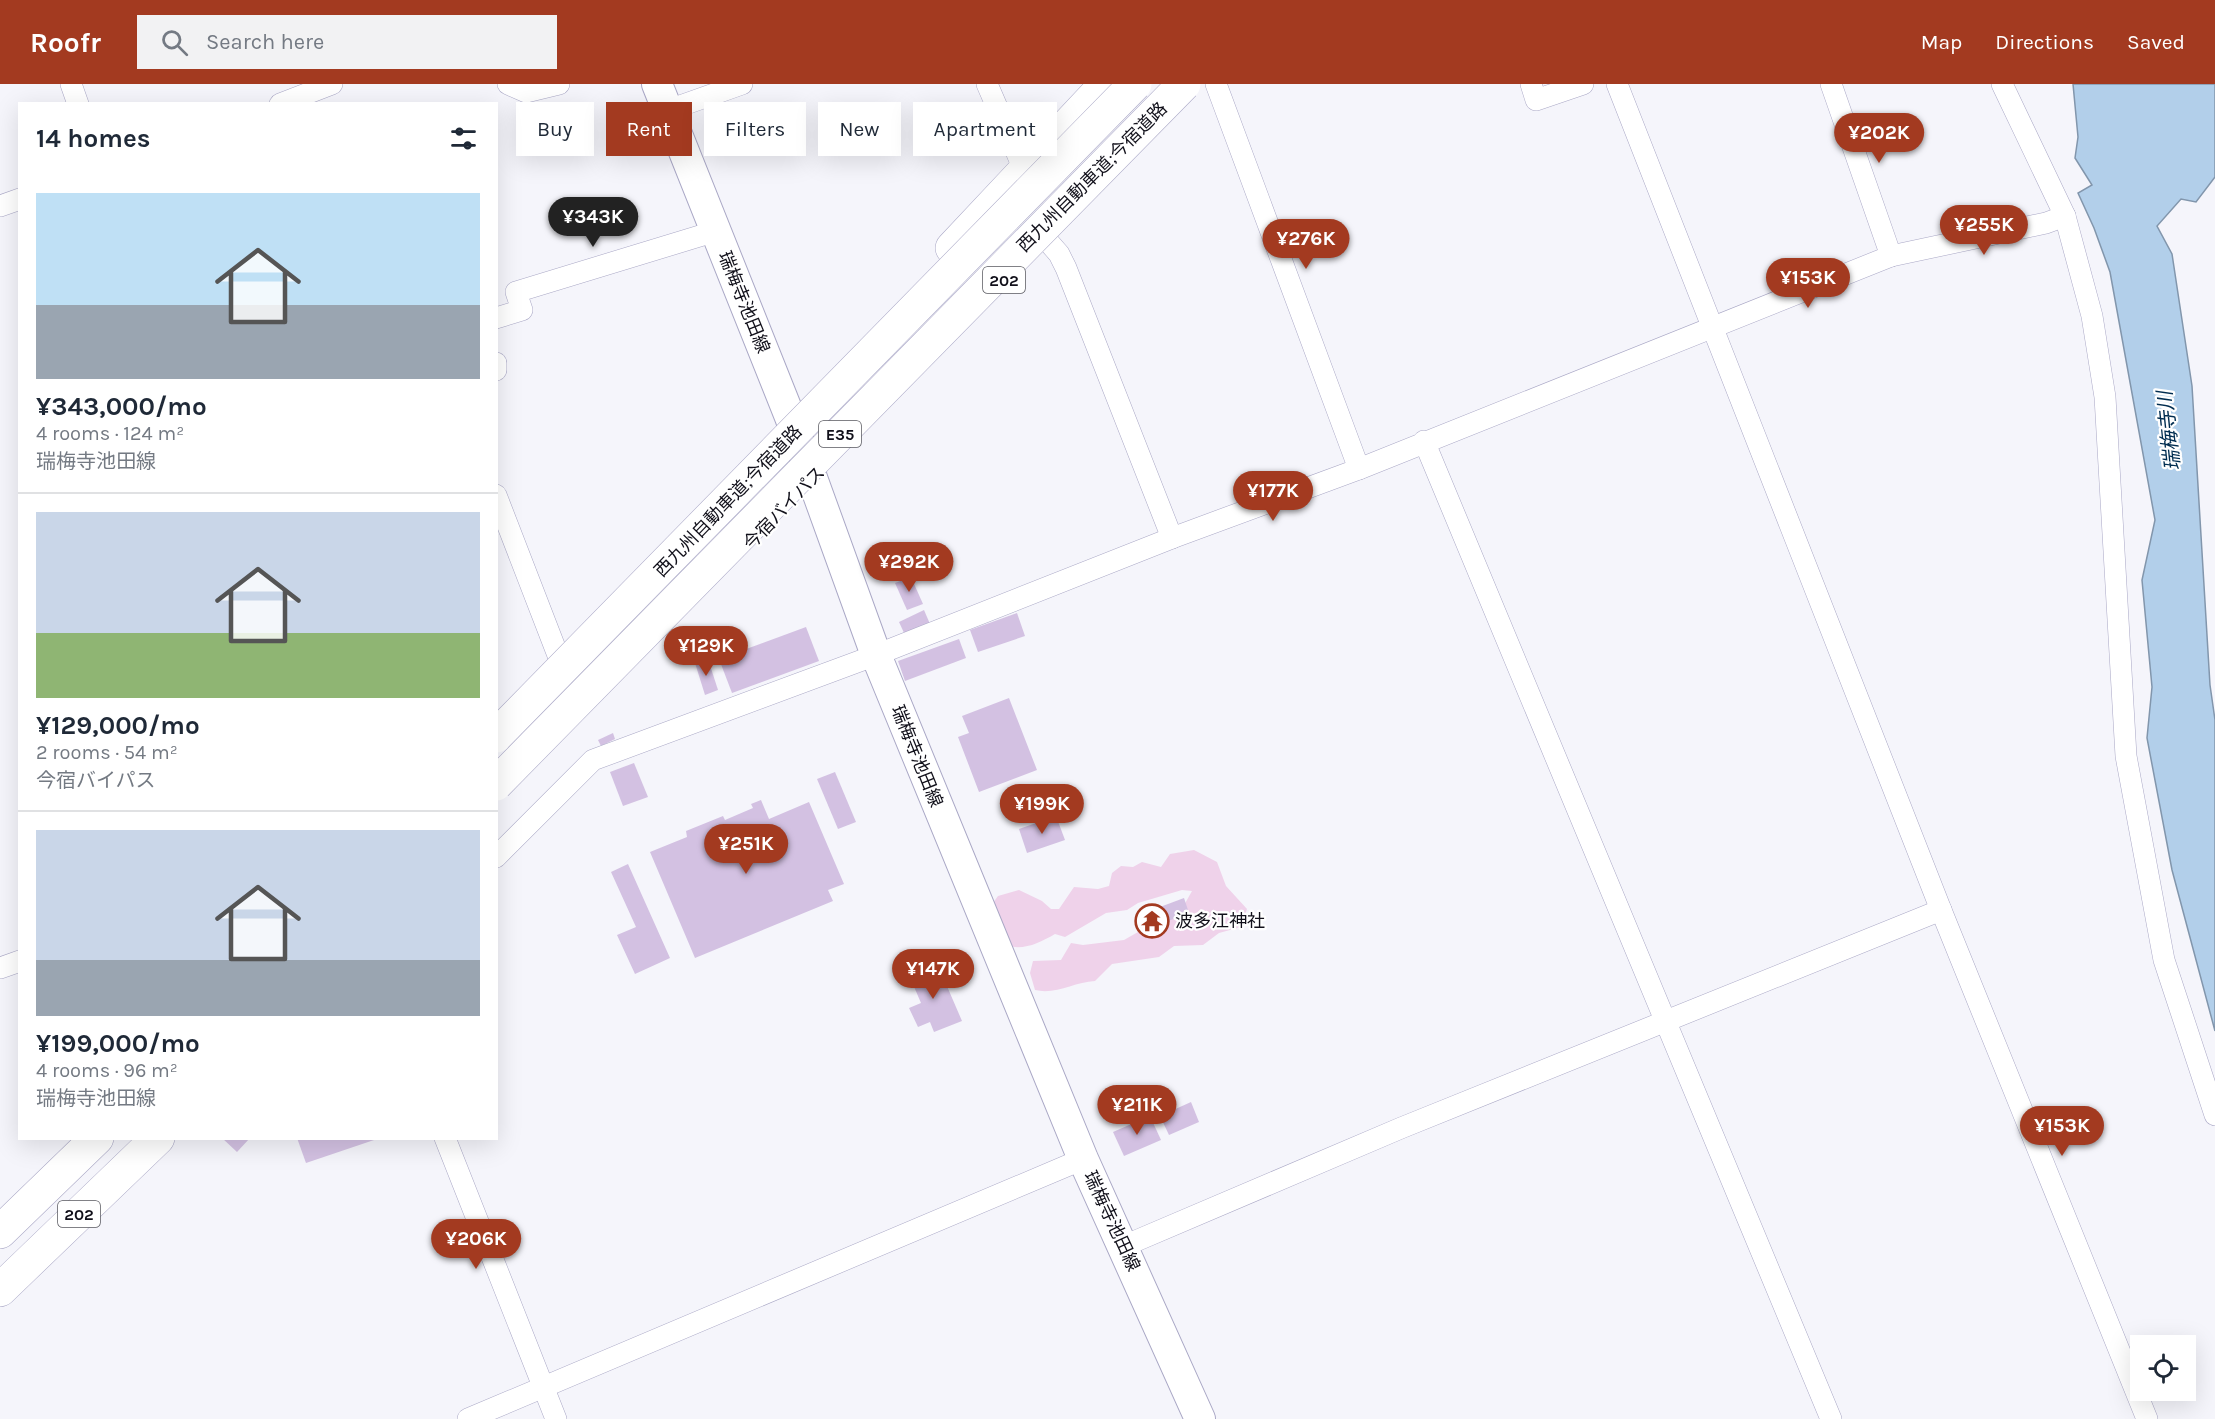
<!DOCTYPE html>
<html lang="en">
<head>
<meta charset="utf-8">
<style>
	body { margin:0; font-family:Karla,"Noto Sans JP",sans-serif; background:#f2f2f3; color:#1f2937; height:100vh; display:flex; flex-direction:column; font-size:22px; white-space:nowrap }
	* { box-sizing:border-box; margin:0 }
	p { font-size:20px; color:#747a83 }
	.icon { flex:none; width:33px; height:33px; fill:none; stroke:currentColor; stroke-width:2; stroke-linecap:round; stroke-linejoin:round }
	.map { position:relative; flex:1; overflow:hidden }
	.sheet { position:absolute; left:18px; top:18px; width:480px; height:1038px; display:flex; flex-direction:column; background:#fff; border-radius:0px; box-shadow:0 6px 24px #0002 }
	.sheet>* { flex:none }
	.banner { position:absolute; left:516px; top:18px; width:570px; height:54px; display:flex; gap:12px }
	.buttons { position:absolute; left:2130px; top:1251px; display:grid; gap:12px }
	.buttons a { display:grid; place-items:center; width:66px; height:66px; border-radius:0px; background:#fff; box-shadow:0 6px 24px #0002; font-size:30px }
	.price { position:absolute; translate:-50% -51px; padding:0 14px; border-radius:21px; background:#a33a20; color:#fff; font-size:20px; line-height:39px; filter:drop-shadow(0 2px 3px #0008) }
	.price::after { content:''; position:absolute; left:50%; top:36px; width:18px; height:14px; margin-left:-9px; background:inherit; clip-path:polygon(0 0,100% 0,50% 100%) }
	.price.current { background:#222; color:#fff }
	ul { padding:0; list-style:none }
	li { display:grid; align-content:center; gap:12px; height:318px; padding:0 18px }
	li+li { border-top:2px solid #e0e1e3 }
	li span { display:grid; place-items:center; height:186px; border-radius:0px; color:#555 }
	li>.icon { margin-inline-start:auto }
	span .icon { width:108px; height:108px; fill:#fffc; stroke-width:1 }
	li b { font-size:26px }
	h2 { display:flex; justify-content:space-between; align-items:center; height:72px; padding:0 18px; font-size:26px }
	.pill { padding:0 21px; border-radius:0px; background:#fff; box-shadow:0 6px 24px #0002; font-size:21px; line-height:54px }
	.pill.current { background:#a33a20; color:#fff }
	header { display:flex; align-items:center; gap:36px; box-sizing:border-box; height:84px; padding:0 30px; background:#a33a20; color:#fff }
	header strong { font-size:28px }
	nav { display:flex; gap:33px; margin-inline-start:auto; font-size:21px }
	.search { width:420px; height:54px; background:#f2f2f3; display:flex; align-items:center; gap:15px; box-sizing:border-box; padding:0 21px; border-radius:0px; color:#747a83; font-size:22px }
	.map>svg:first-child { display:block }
	.green { fill:#efd2ea }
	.water { fill:#b2cfea; stroke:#8296ac; stroke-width:1.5 }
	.building { fill:#d3c1e2 }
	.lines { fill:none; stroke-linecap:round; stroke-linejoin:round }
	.street-casing { stroke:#aaa8c6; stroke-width:22 }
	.secondary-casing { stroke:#aaa8c6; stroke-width:32 }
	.highway-casing { stroke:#aaa8c6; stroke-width:34 }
	.street { stroke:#fff; stroke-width:21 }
	.secondary { stroke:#fff; stroke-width:30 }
	.highway { stroke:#fff; stroke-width:33 }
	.highway-bridge-casing { stroke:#aaa8c6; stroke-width:34; stroke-linecap:butt }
	.highway-bridge { stroke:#fff; stroke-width:33 }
	.labels { text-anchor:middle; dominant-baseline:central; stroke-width:4.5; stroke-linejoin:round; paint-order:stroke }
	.shield { fill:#fff; stroke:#58585f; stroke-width:1.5 }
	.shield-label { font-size:16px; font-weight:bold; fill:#11101a }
	.street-label { font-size:18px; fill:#11101a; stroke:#fff }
	.poi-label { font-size:18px; fill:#11101a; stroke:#fff; text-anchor:start }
	.water-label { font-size:20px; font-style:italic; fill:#002d50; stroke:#fff }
</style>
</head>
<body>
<header>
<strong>Roofr</strong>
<div class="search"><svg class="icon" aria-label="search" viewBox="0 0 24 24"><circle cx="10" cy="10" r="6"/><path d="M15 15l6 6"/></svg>Search here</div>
<nav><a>Map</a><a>Directions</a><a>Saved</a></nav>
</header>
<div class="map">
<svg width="2215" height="1335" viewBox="0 0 2215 1335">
	<rect width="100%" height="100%" fill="#f5f5fb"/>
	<path class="green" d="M1194,766L1217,778L1226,802L1247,825L1241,843L1219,849L1203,861L1174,862L1159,873L1112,880L1095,897C1074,898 1056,911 1035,906L1030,889L1033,877L1061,876L1071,859L1083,861L1124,856L1138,848L1161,845L1171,835L1182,832L1183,823L1192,807L1182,806L1138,819L1127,826L1106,829L1065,853L1055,850C1039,859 1026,866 1007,862L990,823L998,812L1019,806L1042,817L1051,825H1059L1074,803L1098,805L1109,802L1112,789L1121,782L1133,783L1142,778L1161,783L1170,770Z"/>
	<polygon class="water" points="2073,0 2215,0 2215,93 2196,118 2181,115 2157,142 2172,170 2192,302 2210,601 2215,636 2215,947 2172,786 2147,654 2152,603 2142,496 2155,436 2110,188 2094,144 2078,109 2092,101 2075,74 2078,53"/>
	<g class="building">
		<polygon points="911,493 923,520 907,526 895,499"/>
		<polygon points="924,526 930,540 905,551 899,538"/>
		<polygon points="1017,529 1025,552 978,568 970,546"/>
		<polygon points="806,543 819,577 732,609 719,575"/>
		<polygon points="959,555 966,574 905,597 898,577"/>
		<polygon points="708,575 718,606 705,611 695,579"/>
		<polygon points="1009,614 1037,686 979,708 958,653 969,649 962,632"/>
		<polygon points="613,649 615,655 601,662 598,656"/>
		<polygon points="634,679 648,713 623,722 610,688"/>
		<polygon points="835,688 856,738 838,745 817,695"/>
		<polygon points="761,716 769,735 809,718 844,800 828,806 833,817 695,874 650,768 687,753 686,747 723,732 725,736 753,724 751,720"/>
		<polygon points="1056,732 1065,756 1027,769 1019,745"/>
		<polygon points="628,780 670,874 635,890 617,851 636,843 611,788"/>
		<polygon points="1184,814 1189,829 1142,847 1136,832"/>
		<polygon points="937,879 962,937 934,948 930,938 918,943 909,924 921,919 909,891"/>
		<polygon points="1191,1018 1199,1038 1169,1051 1160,1032"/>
		<polygon points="1150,1032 1161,1056 1124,1072 1113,1048"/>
		<polygon points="222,1054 250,1054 237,1068"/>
		<polygon points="297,1054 377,1054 377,1055 306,1079"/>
	</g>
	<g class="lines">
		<g class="street-casing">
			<g id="street">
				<polyline points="71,0 78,20"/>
				<polyline points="508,0 526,8 559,0"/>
				<polyline points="987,0 1025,88"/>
				<polyline points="1216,0 1359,385"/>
				<polyline points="1531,0 1536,16 1583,0"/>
				<polyline points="1617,0 1941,826 2147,1335"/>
				<polyline points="1831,0 1891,172"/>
				<polyline points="2002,0 2065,132 2092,232 2105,313 2126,672 2164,876 2215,1031"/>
				<polyline points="280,20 332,0"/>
				<polyline points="666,27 742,0"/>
				<polyline points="0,122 20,115"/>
				<polyline points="1045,154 1059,170 1066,184 1172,454"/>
				<polyline points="496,234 522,226 516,208 716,147"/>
				<polyline points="496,279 496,286"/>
				<polyline points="1424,357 1831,1335"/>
				<polyline points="496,411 559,574"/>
				<polyline points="496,773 593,676 876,571 1172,454 1359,385 1891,172 2046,139 2065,132"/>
				<polyline points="0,884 20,877"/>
				<polyline points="445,1054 556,1335"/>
				<polyline points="1124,1162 1401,1044 1941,826"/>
				<polyline points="468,1335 1083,1075"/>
			</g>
		</g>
		<g class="secondary-casing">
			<polyline id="secondary" points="657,0 790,333 876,571 1083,1075 1200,1335"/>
		</g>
		<g class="highway-casing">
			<g id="highway">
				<polyline points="952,164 1106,0"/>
				<polyline points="0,1148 97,1054"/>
				<polyline points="0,1206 158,1054"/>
			</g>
		</g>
		<use href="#street" class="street"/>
		<use href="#secondary" class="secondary"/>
		<use href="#highway" class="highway"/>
		<g class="highway-bridge-casing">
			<g id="highway-bridge">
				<polyline points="496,652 1135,0"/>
				<polyline points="496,700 1184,0"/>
			</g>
		</g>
		<use href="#highway-bridge" class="highway-bridge"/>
	</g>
	<defs>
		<g id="temple-ring" transform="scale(1.725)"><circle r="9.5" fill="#fff" stroke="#a33a20" stroke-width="1.5"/><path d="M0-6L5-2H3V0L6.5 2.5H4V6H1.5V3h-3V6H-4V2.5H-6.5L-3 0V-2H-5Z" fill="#a33a20"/></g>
	</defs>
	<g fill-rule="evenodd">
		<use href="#temple-ring" x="1152" y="837"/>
	</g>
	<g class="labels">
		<g class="shield">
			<rect x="983" y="183" width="42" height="26" rx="4.5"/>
			<rect x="819" y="337" width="42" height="26" rx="4.5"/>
			<rect x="58" y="1117" width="42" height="26" rx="4.5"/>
		</g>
		<g class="shield-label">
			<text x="1004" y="196">202</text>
			<text x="840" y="350">E35</text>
			<text x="79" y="1130">202</text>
		</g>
		<g class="street-label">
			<text transform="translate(1092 93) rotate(-45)">西九州自動車道;今宿道路</text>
			<text transform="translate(744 218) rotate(68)">瑞梅寺池田線</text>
			<text transform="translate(728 417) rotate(-46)">西九州自動車道;今宿道路</text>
			<text transform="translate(784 424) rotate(-46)">今宿バイパス</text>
			<text transform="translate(917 672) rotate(68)">瑞梅寺池田線</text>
			<text transform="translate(1112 1137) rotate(65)">瑞梅寺池田線</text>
		</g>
		<g class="poi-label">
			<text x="1175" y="837">波多江神社</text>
		</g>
		<g class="water-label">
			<text transform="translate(2169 347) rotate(-96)">瑞梅寺川</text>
		</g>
	</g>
</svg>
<div class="buttons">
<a><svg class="icon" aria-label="locate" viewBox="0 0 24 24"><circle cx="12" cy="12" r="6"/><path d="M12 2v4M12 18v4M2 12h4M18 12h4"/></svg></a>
</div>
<b class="price" style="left:1879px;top:80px">¥202K</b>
<b class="price current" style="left:593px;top:164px">¥343K</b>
<b class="price" style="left:1984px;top:172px">¥255K</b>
<b class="price" style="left:1306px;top:186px">¥276K</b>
<b class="price" style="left:1808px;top:225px">¥153K</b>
<b class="price" style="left:1273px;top:438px">¥177K</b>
<b class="price" style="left:909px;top:509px">¥292K</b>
<b class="price" style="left:706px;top:593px">¥129K</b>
<b class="price" style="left:1042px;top:751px">¥199K</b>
<b class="price" style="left:746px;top:791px">¥251K</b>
<b class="price" style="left:933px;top:916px">¥147K</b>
<b class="price" style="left:1137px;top:1052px">¥211K</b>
<b class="price" style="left:2062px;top:1073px">¥153K</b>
<b class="price" style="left:476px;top:1186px">¥206K</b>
<div class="banner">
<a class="pill">Buy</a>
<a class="pill current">Rent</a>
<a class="pill">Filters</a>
<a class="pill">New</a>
<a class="pill">Apartment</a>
</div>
<section class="sheet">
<h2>14 homes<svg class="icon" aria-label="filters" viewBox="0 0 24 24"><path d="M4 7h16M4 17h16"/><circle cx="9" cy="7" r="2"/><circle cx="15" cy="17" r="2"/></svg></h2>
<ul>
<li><span style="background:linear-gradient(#bfe0f5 60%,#9aa5b1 0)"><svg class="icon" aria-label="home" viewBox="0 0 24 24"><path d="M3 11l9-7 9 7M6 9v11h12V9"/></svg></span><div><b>¥343,000/mo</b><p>4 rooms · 124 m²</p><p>瑞梅寺池田線</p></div></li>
<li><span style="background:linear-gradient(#c9d6e8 65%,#8fb573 0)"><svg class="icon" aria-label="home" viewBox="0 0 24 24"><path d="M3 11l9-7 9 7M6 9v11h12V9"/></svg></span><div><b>¥129,000/mo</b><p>2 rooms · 54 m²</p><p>今宿バイパス</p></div></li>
<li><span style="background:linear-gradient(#c9d6e8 70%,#9aa5b1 0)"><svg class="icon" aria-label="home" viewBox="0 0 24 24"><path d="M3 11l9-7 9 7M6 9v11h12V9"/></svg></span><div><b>¥199,000/mo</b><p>4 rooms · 96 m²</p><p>瑞梅寺池田線</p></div></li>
</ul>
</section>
</div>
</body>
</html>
